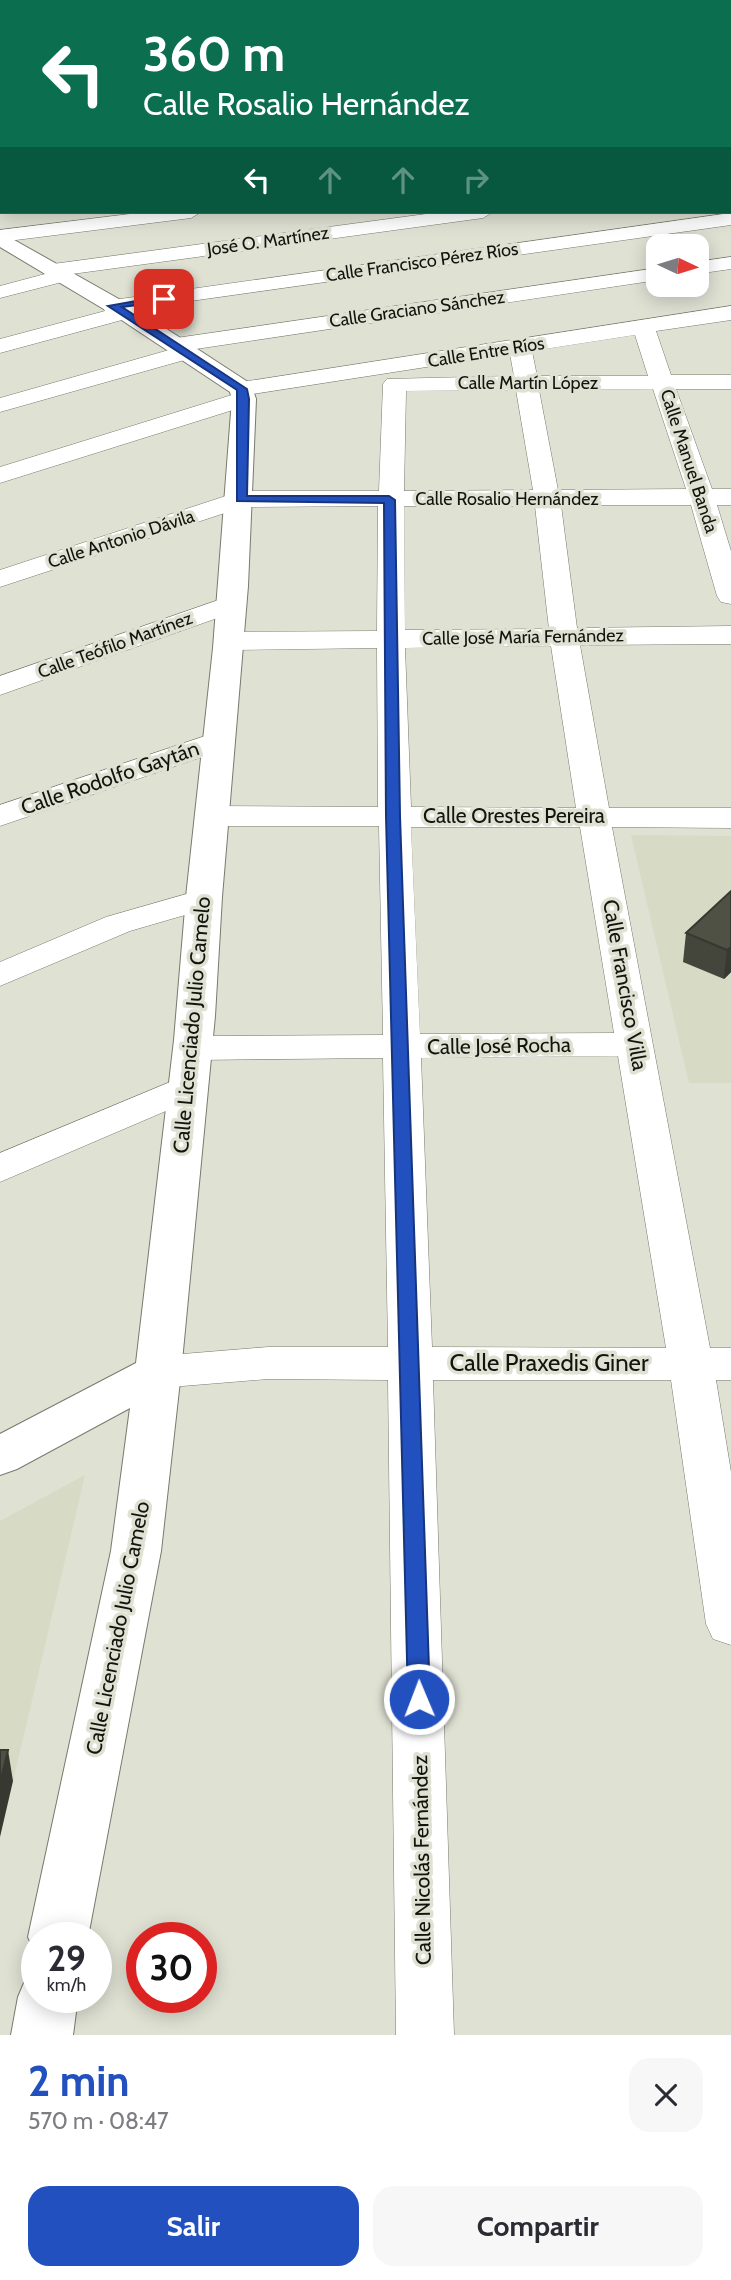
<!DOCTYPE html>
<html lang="es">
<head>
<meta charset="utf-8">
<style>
  :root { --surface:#fff; --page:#f7f7f7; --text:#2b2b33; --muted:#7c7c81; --accent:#2251bf }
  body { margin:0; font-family:Cabin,sans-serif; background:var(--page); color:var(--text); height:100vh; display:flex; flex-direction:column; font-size:26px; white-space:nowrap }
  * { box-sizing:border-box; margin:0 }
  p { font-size:23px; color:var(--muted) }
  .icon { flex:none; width:38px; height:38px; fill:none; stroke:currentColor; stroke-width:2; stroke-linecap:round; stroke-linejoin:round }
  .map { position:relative; height:2035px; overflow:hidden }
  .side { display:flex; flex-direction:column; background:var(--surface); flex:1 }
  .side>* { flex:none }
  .hud { position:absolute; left:0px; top:0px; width:732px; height:214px; box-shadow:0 4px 18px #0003; background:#0b6e4f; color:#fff; overflow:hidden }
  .needle { width:46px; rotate:94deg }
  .fabs { position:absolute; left:646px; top:234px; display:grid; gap:14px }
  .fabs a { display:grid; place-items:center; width:63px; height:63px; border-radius:14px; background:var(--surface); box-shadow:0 4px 18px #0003; font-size:35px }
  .speed { position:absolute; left:21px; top:1922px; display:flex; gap:14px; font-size:35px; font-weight:700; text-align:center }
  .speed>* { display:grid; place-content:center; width:91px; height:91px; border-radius:50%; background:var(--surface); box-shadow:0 4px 18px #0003; line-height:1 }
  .speed small { font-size:18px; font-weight:400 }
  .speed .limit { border:10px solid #d22; background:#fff; color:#111 }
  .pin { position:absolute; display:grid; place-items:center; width:60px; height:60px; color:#fff; margin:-30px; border-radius:14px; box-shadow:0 4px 10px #0006 }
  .me { position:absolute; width:77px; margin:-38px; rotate:359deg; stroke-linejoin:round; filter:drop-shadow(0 0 5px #0008) }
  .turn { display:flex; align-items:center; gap:24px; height:147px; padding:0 28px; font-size:32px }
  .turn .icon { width:91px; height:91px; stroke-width:2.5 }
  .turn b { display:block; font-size:49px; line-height:60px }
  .lanes { display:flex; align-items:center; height:66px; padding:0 28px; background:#0003; justify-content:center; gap:35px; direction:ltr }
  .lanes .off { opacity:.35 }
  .round { display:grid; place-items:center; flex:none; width:74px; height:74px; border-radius:21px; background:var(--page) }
  .headline { display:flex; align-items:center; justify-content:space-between; height:119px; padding:0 28px }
  h1 { font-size:42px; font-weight:800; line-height:52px; color:var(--accent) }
  .cta { display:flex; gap:14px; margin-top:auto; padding:14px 28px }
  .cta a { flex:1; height:80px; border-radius:21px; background:var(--accent); color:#fff; font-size:28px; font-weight:800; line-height:80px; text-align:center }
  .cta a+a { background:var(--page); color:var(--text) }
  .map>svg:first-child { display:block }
</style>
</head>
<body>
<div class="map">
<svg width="731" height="2035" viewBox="0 0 731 2035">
  <rect width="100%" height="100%" fill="#dfe1d3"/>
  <!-- built -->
  <path fill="#d7dac4" d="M631,835L731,836V1083H689Z
    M85,1475L13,1781L0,1837V1521Z"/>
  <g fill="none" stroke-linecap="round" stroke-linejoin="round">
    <defs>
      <path id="minor" d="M0,0H13L2,2V6Z
        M268,0H291L267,2Z
        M435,0H457L434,2Z
        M730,12L731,13V23L730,22Z
        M0,53H2V63H0Z
        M0,91H2V101H0Z
        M0,155H2V167H0Z
        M0,192H2V204H0Z
        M146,212H201L191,218L0,242V230Z
        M441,212H493L483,218L72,274L70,280L0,298V286L45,274L43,270L46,266L53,264Z
        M731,213V225L134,309L136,312L133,317L0,353V339L105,311L102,306L105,301L113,300Z
        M731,257V269L696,274V262Z
        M658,268V280L196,349L198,352L195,357L0,412V398L169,350L165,345L168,340L176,338Z
        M731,306V320L656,331L671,375H731V389H676L712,489H731V505H717L731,551V604L721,602L717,596L691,505H561L577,628L731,626V644L580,645L609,808H731V828L612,827L710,1348H731V1380H716L731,1472V1645L713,1639L706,1624L671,1380H433L454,2035H396L388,1380L268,1379L158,1388L142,1384L136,1372L142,1360L158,1356L268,1347H388L383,1058L195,1060L182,1056L176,1048L182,1040L195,1036L383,1035L379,826H213L202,823L197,816L202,809L213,806L378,807L377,648L230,650L220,647L216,641L220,635L230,632L377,631L378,506L243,507L0,587V570L241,491H379L383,384L387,379L514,376L510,354L253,394L256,399L252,404L0,483V467L235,394L230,389L234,384L242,382ZM635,335L648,376H537L532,351ZM653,389L686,489L558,490L539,390ZM516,390L533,490L404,491L406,391ZM404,506H535L549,629L405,630ZM551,646L576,808L411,807L405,648ZM411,827H580L614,1033L420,1034ZM618,1056L666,1348L432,1347L421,1058Z
        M230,596L240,598L244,604L240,610L0,695V676Z
        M220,731L231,733L235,740L231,747L0,826V805Z
        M204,889L216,892L221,899L216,906L130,931L0,986V962L106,917Z
        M187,1075L201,1078L206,1087L201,1096L0,1182V1153Z"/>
      <path id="tertiary" d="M520,0H537L538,2H521Z
        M730,127L731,128V140L730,139Z
        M0,232L133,307L251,384L256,399L248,586L222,897L215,1016L181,1372L161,1551L88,1937H37V1956L28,1937L111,1551L130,1408L17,1469L0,1475V1434L136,1363L174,1040L186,897L213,648L232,399L230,392L117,317L0,247Z
        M37,1972V1997H78L73,2035H11L18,1997L27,1976Z"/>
      <path id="secondary" d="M693,0H724L692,2Z"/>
    </defs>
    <!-- minor casing -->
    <use href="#minor" stroke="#787a6d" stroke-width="1"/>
    <!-- tertiary casing -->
    <use href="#tertiary" stroke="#787a6d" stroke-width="2"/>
    <!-- secondary casing -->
    <use href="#secondary" stroke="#787a6d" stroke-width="2"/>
    <!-- minor -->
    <use href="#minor" fill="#fff" fill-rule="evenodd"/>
    <!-- tertiary -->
    <use href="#tertiary" fill="#fff" fill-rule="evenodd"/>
    <!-- secondary -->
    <use href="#secondary" fill="#fff" fill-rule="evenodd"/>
  </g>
  <!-- wall -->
  <path fill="#44463b" d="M46,0H117V2H52L46,1Z
    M195,0H222L219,2Z
    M731,891V972L724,979L683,962L686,933Z"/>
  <!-- shaded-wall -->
  <path fill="#373930" d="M101,0H117V2H98Z
    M152,0H178V2H149Z
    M0,143H2V157H0Z
    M731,947V972L724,979L727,950Z
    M8,1750L13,1781L0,1837V1783Z"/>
  <!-- building -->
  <path fill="#4f5145" stroke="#373930" stroke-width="2" d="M76,0H101L98,2H73Z
    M123,0H152L149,2H120Z
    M0,126H2V143H0Z
    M731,891V947L727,950L686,933Z
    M0,1750H8L0,1783Z"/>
  <!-- route -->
  <path fill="#2251bf" stroke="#16357c" stroke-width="2" d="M164,296L167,297V301L122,307L247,389L249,399L247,496H389L395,500L400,816L430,1699L427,1705L419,1708L411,1705L408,1699L386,816L384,503L237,501V390L108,306Z"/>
  <g text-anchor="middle" stroke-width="7" stroke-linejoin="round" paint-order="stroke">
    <!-- far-street labels -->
    <g font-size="18" fill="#14140f" stroke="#dfe1d3">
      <text transform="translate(268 241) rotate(-8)" y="6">José O. Martínez</text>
      <text transform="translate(422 262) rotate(-8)" y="6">Calle Francisco Pérez Ríos</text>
      <text transform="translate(417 309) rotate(-8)" y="6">Calle Graciano Sánchez</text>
      <text transform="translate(486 352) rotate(-9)" y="6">Calle Entre Ríos</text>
      <text x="528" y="389">Calle Martín López</text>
      <text transform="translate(689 461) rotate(72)" y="6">Calle Manuel Banda</text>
      <text x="507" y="505">Calle Rosalio Hernández</text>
      <text transform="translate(121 539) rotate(-18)" y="6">Calle Antonio Dávila</text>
      <text transform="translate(523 637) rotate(-1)" y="6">Calle José María Fernández</text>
      <text transform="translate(115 645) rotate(-20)" y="6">Calle Teófilo Martínez</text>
    </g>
    <!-- street labels -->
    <g font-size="21" fill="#14140f" stroke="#dfe1d3">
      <text transform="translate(110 778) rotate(-19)" y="7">Calle Rodolfo Gaytán</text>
      <text x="514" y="823">Calle Orestes Pereira</text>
      <text transform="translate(625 985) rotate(80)" y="7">Calle Francisco Villa</text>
      <text transform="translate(192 1025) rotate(-85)" y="7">Calle Licenciado Julio Camelo</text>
      <text transform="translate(499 1046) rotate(-1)" y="7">Calle José Rocha</text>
      <text transform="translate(118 1628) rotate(-79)" y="7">Calle Licenciado Julio Camelo</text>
      <text transform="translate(422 1860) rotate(-91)" y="7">Calle Nicolás Fernández</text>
    </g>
    <!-- near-street labels -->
    <g font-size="24" fill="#14140f" stroke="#dfe1d3">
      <text x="549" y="1371">Calle Praxedis Giner</text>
    </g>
  </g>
</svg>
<div class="fabs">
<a><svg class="needle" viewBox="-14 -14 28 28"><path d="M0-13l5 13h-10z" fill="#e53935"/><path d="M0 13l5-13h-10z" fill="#7c7c81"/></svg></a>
</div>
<div class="speed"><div>29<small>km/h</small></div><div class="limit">30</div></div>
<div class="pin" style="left:164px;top:299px;background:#d93025"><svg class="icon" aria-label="arrive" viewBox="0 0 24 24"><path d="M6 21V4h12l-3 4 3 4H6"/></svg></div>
<svg class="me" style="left:419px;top:1699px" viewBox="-20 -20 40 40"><circle r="17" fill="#2251bf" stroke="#fff" stroke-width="3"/><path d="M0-11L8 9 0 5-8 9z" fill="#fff"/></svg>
<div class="hud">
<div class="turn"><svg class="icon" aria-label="left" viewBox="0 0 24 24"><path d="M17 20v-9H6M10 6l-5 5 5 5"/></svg><div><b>360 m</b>Calle Rosalio Hernández</div></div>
<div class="lanes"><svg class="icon" aria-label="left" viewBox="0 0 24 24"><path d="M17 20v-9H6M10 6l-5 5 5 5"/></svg><svg class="icon off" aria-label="ahead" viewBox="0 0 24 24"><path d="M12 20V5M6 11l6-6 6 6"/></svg><svg class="icon off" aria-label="ahead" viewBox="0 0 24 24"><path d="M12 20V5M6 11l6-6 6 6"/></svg><svg class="icon off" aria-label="right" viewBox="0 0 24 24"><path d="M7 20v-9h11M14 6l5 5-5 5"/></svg></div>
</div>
</div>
<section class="side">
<div class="headline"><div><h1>2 min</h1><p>570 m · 08:47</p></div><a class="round"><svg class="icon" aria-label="close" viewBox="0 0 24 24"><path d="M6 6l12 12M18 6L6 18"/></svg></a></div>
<div class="cta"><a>Salir</a><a>Compartir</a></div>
</section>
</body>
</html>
